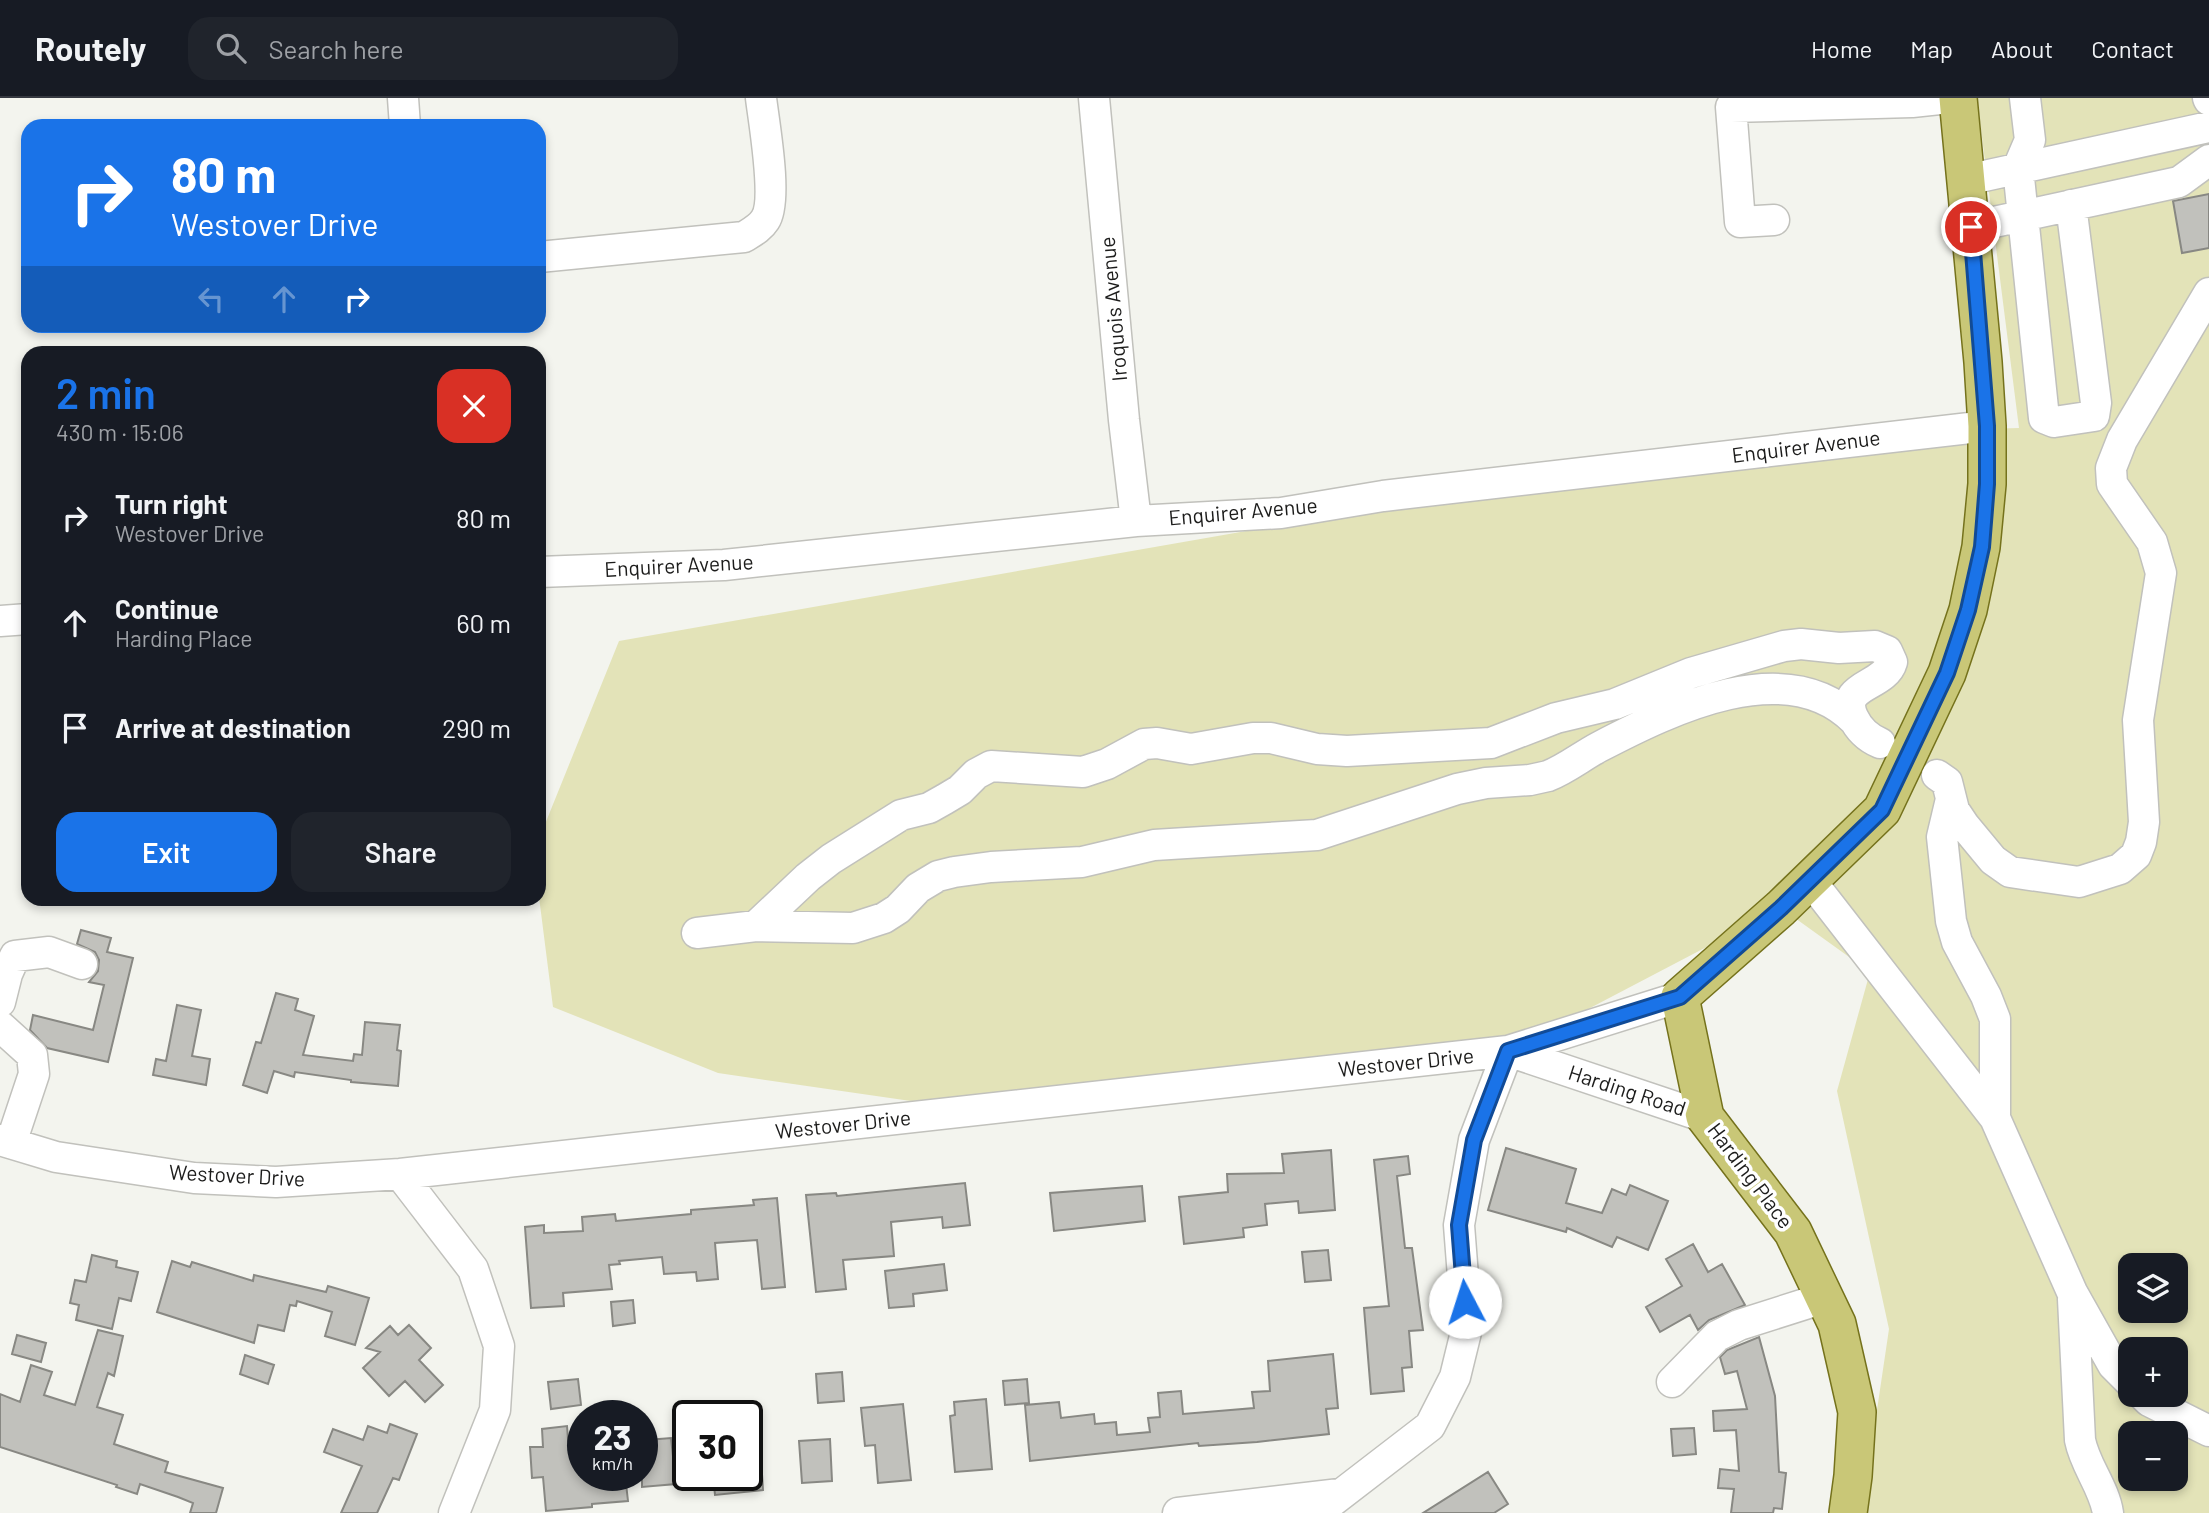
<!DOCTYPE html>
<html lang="en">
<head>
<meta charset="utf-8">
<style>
  :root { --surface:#171b24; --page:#20242c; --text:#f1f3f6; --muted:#9ea1a6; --line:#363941; --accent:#1a73e8 }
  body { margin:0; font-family:Barlow,sans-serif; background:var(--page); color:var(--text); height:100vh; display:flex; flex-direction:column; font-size:26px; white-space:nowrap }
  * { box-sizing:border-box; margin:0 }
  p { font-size:23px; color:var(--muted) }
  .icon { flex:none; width:38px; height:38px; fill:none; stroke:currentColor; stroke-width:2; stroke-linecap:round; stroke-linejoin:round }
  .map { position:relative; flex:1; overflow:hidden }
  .panel { position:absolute; left:21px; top:248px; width:525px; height:560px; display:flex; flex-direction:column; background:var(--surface); border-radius:21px; box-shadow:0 4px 10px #0003 }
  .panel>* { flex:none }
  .banner { position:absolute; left:21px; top:21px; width:525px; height:214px; border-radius:21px; box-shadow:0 4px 10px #0003; background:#1a73e8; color:#fff; overflow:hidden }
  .tools { position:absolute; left:2118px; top:1155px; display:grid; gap:14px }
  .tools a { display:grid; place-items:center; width:70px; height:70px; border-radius:14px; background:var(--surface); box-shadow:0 4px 10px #0003; font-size:35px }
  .speed { position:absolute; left:567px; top:1302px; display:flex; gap:14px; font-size:35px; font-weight:700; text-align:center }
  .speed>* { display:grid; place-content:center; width:91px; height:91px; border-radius:50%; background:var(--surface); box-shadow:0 4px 10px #0003; line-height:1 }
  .speed small { font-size:18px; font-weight:400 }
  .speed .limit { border:4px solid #111; border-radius:10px; background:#fff; color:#111 }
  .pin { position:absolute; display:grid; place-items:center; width:60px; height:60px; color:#fff; margin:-30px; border:4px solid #fff; border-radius:50%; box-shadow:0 2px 7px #0007 }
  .me { position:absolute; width:77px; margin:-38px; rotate:355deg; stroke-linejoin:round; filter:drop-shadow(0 0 5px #0008) }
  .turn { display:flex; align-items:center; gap:24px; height:147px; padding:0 35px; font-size:32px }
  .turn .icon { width:91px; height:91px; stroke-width:2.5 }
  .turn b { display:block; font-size:49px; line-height:60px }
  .lanes { display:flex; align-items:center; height:66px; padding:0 35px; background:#0003; justify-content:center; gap:35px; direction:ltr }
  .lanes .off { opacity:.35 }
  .round { display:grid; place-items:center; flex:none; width:74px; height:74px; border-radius:21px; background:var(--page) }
  .overview { display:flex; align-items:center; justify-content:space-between; height:119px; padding:0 35px }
  h1 { font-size:42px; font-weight:600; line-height:52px; color:var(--accent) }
  .button { display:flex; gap:14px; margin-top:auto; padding:14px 35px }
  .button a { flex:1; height:80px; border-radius:21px; background:var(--accent); color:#fff; font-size:28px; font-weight:600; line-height:80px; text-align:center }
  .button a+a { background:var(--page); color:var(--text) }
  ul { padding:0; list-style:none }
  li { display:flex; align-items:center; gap:21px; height:105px; padding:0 35px }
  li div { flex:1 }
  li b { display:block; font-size:26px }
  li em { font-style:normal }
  header { display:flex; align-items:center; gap:42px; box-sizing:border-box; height:98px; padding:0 35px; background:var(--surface); border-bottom:2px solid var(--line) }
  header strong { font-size:33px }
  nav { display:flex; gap:38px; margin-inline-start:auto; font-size:24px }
  .search { width:490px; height:63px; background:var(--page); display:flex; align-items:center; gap:18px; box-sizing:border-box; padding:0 24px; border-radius:21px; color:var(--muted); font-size:26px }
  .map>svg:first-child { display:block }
</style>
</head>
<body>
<header>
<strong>Routely</strong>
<div class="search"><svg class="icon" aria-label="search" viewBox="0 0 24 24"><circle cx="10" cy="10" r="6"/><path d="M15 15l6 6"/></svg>Search here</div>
<nav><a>Home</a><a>Map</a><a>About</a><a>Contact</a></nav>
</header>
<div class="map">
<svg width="2209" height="1415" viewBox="0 0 2209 1415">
  <rect width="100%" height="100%" fill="#f3f4ee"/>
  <!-- green -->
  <path fill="#e3e3b8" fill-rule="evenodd" d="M1977,0H2209V1415H1855L1866,1386L1889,1231L1837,993L1870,874L1781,810L1508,953L980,1013L718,975L553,909L539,799V741L619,543L1799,336L2019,330ZM2130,1167H2175V1213H2130ZM2130,1251H2175V1297H2130ZM2130,1335H2175V1381H2130Z"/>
  <!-- building -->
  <path fill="#c1c1bc" stroke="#888883" stroke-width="2" d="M2209,96V150L2182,155L2173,103Z
    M81,832L111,840L107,854L133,860L108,964L47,950L30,932L33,917L93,932L104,887L89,884L98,873L99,862L95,854L77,846Z
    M276,895L298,901L295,912L314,918L303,957L353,963L354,956L362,957L365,924L400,927L397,952L401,953L398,988L351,984V982L295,974L294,979L274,973L267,995L243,987L256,944L261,945Z
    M177,907L201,912L192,958L210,961L206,987L153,977L156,961L166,963Z
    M1506,1050L1576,1071L1566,1105L1602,1115L1612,1091L1626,1097L1630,1087L1668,1103L1648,1152L1617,1139L1612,1149L1567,1130L1566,1134L1488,1112Z
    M1331,1052L1335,1112L1299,1115L1298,1103L1265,1106L1267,1127L1243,1130L1244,1139L1184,1146L1179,1099L1228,1094L1227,1076L1284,1075L1282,1056Z
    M1408,1058L1410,1076L1397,1078L1405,1150H1412L1423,1232L1409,1233L1412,1269L1402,1270L1404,1293L1371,1296L1364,1210L1389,1208L1374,1062Z
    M965,1085L970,1127L943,1130L942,1119L891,1124L894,1158L843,1162L846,1191L816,1194L806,1097L836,1095L837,1098Z
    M1142,1088L1145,1123L1054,1133L1050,1095Z
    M777,1100L785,1189L762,1191L757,1142L715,1145L718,1181L697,1183L696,1174L664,1176L662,1159L619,1163L620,1166L609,1167L612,1191L563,1195L564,1208L531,1210L525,1129L544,1127V1135L583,1133L582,1119L615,1116L616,1123L691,1116V1112L754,1107L753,1102Z
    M1693,1146L1708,1174L1722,1166L1745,1207L1709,1222L1698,1232L1690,1217L1660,1234L1646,1209L1682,1188L1666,1161Z
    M1328,1152L1331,1182L1305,1184L1302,1154Z
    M92,1157L117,1163L116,1169L138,1174L131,1203L119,1200L112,1231L76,1222L79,1207L70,1205L75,1182L86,1184Z
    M172,1163L190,1169L192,1164L253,1183L254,1177L326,1194L328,1188L369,1200L355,1247L325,1238L332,1214L297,1203L296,1208L290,1207L284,1233L258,1227L254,1245L157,1214Z
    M944,1166L947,1192L913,1196L914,1208L889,1210L885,1173Z
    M633,1202L635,1225L613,1228L611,1204Z
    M409,1227L431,1250L419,1262L443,1287L425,1304L405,1283L389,1298L363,1270L380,1254L366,1250L390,1228L398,1237Z
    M98,1232L123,1238L114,1278L108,1275L97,1309L123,1317L114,1346L168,1364L165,1374L223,1390L216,1415H190L193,1405L178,1399L140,1386L137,1396L116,1389L117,1387L0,1349V1296L20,1304L31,1267L52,1274L44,1297L75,1307Z
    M17,1237L46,1245L41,1264L12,1256Z
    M1759,1239L1775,1298L1779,1374L1786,1375L1782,1411L1774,1410L1773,1415H1731L1734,1391L1718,1390L1720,1371L1739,1373L1736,1332L1714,1333L1713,1313L1747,1311L1737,1273L1725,1276L1720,1259L1727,1252Z
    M1333,1256L1338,1310L1326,1311L1329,1336L1257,1344L1199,1348L1198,1345L1030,1363L1025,1307L1059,1304L1061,1320L1094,1316L1095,1326L1116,1324L1117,1337L1150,1334L1148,1320L1160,1319L1158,1295L1181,1293L1183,1316L1254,1310L1252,1294L1270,1293L1268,1263Z
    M245,1257L274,1267L268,1286L240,1276Z
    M842,1274L844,1303L818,1305L816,1276Z
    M578,1281L581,1307L551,1311L548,1284Z
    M1027,1281L1029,1305L1005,1307L1003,1283Z
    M986,1301L992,1371L955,1374L950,1318L955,1317L954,1304Z
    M903,1306L911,1382L878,1385L875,1347L865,1348L861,1310Z
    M390,1326L417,1336L399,1382L393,1380L377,1415H341L362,1368L324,1354L333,1331L363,1342L368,1328L387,1335Z
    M567,1328L569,1354H577L579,1377H625L628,1403L592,1406V1409L546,1413L543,1379L532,1380L530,1349H543L542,1331Z
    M1694,1330L1696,1356L1673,1358L1671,1331Z
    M671,1340L676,1386L642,1389V1364L649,1363L647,1342Z
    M830,1341L832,1383L802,1385L799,1343Z
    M747,1345H760L763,1392L715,1397L713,1377H747Z
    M1488,1374L1508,1406L1494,1415H1423Z"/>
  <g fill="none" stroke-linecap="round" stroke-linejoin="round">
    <defs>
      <path id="minor" d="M403,0L405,28
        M1094,0L1124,322L1136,423
        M2025,0L2030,42L2018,70L2044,320L2054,324L2094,318L2096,305L2071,107
        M2208,0L2209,2
        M1966,82L2209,29
        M1774,122L1740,124L1731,9L1912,4L1949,0
        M1971,129L2179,84L2209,62
        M539,159L744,139C752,134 760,130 765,122C778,103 764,25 761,0
        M539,474L724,467L1136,423L1281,415L1383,398L1987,328
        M0,523L28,521
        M1937,677L1947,684L1954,712L1964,727L1993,762L2010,774L2079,784L2120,771L2136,757L2141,744L2144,724L2138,622L2161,475L2152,444L2112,386L2111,370L2122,342L2209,195
        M1951,701L1942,739L1951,823L1957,844L1986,898L1995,921V1020
        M1810,782L1995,1020L2072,1194L2113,1267L2130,1284
        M756,828L808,779L831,761L901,717L929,710L945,701L960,692L976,676L991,668L1083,674L1107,666L1144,646L1157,645L1191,651L1253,640H1271L1317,651L1347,653L1491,645L1556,620L1615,606L1691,575L1784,548L1801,546L1839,550L1875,548L1887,553L1892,564C1885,589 1838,586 1853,619C1859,632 1868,640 1880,645
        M697,835L756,828L853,830L884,820L898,811L918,790L938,778L954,774L991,769L1082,764L1154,747L1317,737L1457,691L1486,685L1530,682L1548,678C1566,671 1582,658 1599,649C1670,612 1787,554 1855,623
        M0,904L7,876L15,858L49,854L82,866
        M0,928L32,957L34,976L11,1045
        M0,1042L56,1059L194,1080L276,1084L400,1076L1508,953L1680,899
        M400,1076L473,1171L499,1248L495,1312L454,1415
        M2073,1201L2080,1342C2085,1368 2104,1389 2108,1415
        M1672,1284L1717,1238L1739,1227L1824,1200
        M2143,1297L2149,1303L2209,1333
        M1178,1415L1340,1396
        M1317,1415L1430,1328L1455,1279L1467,1230L1459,1127L1474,1042L1508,953L1705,1019"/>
      <path id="major" d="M1848,1415L1853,1378L1857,1314L1837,1226L1793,1134L1705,1019L1680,899L1781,810L1882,712L1947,575L1968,512L1981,449L1987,386V328L1983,264L1958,0"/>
    </defs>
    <!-- minor casing -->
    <use href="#minor" stroke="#c1c1bc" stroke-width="33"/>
    <!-- major casing -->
    <use href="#major" stroke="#75721c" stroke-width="40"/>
    <!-- minor -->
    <use href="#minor" stroke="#fff" stroke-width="30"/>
    <!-- major -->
    <use href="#major" stroke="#c9c777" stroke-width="37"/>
  </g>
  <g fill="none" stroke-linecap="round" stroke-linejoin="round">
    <defs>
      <path id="route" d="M1465,1204L1459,1127L1474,1042L1508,953L1680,899L1781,810L1882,712L1947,575L1968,512L1982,449L1987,386V328L1971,129"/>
    </defs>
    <!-- route casing -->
    <use href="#route" stroke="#114b97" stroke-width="18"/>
    <!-- route -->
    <use href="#route" stroke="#1a73e8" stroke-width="12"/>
  </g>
  <g text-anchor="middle" stroke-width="7" stroke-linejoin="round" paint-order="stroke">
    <!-- street labels -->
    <g font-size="21" fill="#1c1c1b" stroke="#fff">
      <text transform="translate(1114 211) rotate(-95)" y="7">Iroquois Avenue</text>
      <text transform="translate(1806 349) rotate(-7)" y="7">Enquirer Avenue</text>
      <text transform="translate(1243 414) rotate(-5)" y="7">Enquirer Avenue</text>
      <text transform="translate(679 468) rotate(-3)" y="7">Enquirer Avenue</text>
      <text transform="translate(1406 965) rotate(-6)" y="7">Westover Drive</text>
      <text transform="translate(1627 993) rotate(18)" y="7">Harding Road</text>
      <text transform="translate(843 1027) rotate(-6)" y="7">Westover Drive</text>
      <text transform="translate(237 1078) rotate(3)" y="7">Westover Drive</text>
      <text transform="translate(1750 1078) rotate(53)" y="7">Harding Place</text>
    </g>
  </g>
</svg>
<div class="tools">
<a><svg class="icon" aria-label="layers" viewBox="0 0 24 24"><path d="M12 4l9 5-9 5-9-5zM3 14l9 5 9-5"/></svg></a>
<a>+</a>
<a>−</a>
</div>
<div class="speed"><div>23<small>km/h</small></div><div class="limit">30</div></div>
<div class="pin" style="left:1971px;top:129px;background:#d93025"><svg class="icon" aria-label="arrive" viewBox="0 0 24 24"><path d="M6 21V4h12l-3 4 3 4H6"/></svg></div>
<svg class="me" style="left:1465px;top:1204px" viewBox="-20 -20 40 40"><circle r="19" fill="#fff"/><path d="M0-13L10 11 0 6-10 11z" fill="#1a73e8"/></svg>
<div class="banner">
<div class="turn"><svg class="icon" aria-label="right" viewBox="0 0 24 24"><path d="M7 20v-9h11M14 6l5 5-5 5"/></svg><div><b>80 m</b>Westover Drive</div></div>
<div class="lanes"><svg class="icon off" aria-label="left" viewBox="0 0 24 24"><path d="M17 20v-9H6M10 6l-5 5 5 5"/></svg><svg class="icon off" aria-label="ahead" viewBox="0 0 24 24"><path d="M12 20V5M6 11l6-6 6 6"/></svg><svg class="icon" aria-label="right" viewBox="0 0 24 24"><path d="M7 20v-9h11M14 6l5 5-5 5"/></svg></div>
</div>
<section class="panel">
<div class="overview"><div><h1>2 min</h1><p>430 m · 15:06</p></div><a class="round" style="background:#d93025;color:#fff"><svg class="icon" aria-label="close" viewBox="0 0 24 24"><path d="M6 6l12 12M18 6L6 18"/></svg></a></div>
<ul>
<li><svg class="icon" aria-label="right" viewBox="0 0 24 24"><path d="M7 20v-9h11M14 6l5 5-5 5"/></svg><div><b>Turn right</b><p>Westover Drive</p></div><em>80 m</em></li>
<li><svg class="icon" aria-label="ahead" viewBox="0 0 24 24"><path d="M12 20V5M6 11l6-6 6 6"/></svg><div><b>Continue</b><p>Harding Place</p></div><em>60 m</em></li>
<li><svg class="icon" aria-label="arrive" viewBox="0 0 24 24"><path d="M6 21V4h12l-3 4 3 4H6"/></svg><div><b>Arrive at destination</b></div><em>290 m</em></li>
</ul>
<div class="button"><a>Exit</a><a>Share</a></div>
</section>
</div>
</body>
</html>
